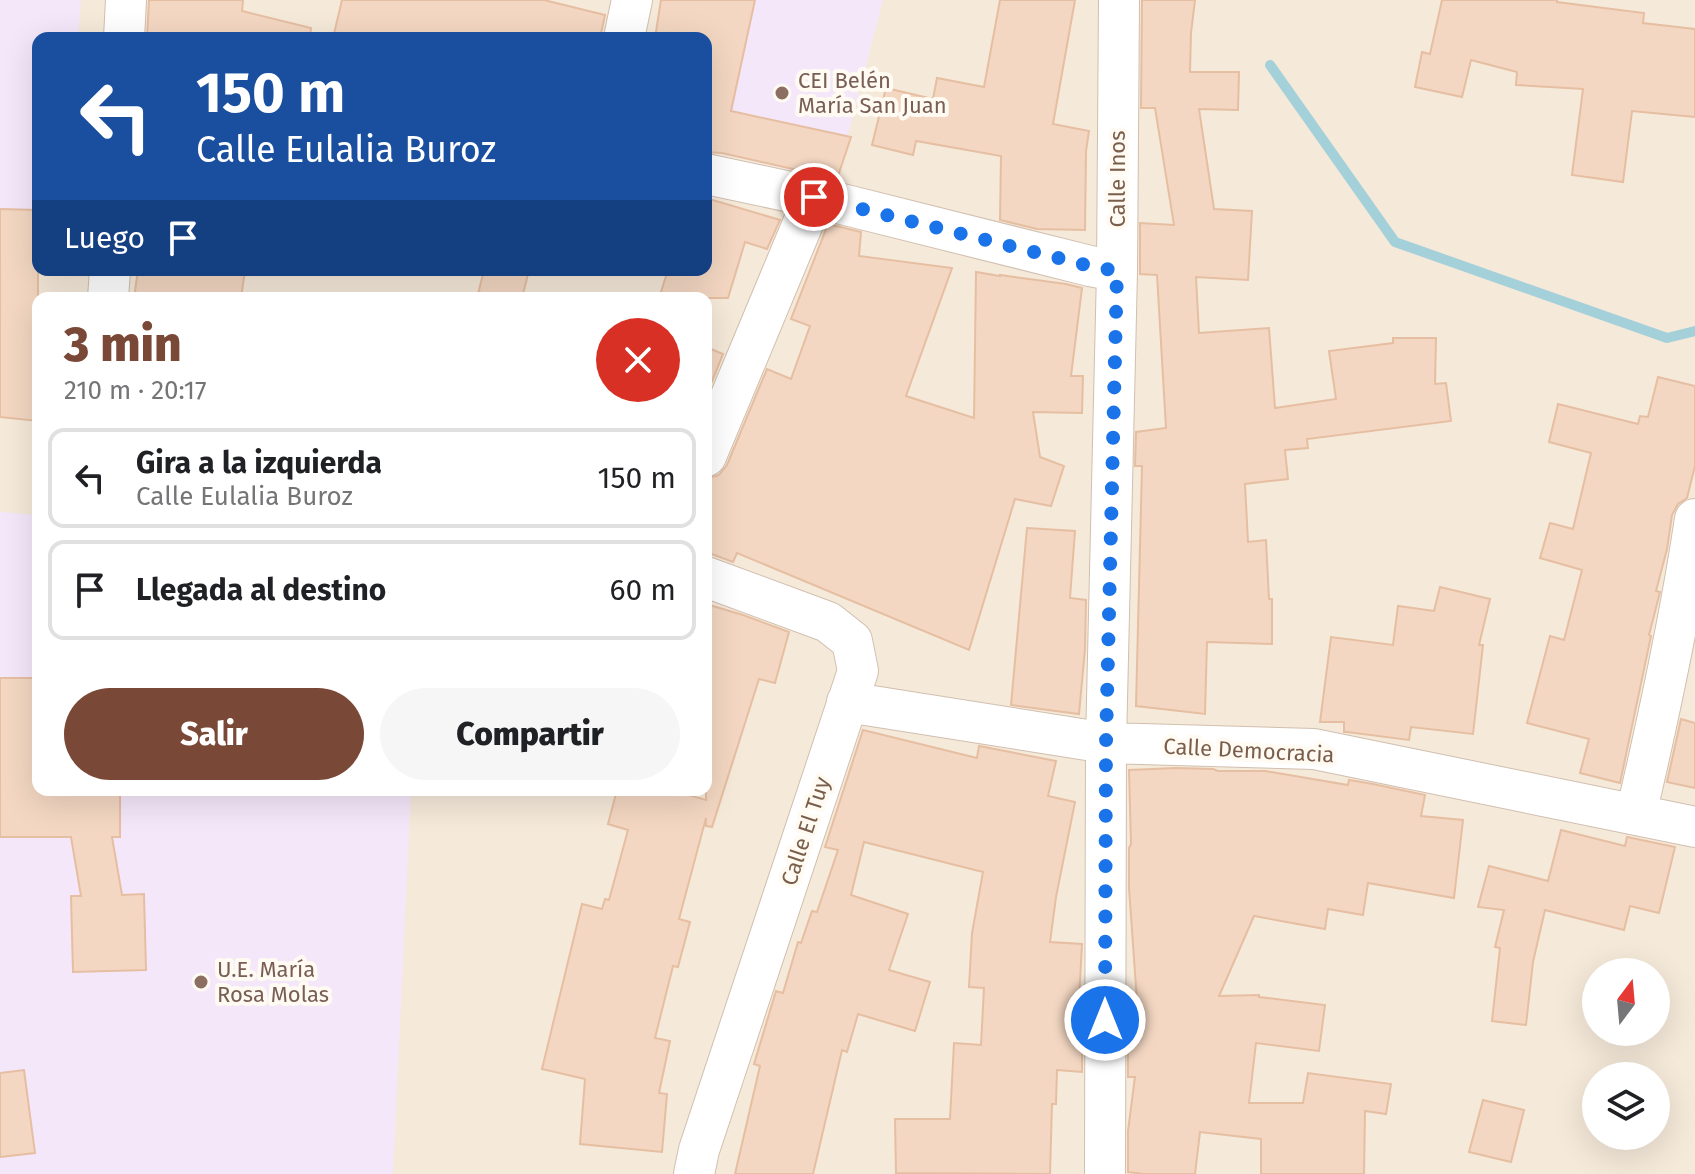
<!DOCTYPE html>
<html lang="es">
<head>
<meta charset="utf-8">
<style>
  :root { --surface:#fff; --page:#f6f6f6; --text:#202124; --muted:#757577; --line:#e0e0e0; --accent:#7a4837 }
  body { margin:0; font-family:"Fira Sans",sans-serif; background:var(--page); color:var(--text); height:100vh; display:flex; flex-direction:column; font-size:30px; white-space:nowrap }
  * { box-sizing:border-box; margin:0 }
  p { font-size:26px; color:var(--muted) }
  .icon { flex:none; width:44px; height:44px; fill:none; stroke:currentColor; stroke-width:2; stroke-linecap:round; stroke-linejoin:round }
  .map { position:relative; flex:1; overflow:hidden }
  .sheet { position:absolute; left:32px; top:292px; width:680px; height:504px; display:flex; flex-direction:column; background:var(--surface); border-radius:16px; box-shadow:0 8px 32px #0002 }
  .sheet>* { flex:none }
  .top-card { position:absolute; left:32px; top:32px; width:680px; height:244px; border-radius:16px; box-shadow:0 8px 32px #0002; background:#1a4fa0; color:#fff; overflow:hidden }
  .needle { width:52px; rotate:16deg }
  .tools { position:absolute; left:1582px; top:958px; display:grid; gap:16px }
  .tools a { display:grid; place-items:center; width:88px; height:88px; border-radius:50%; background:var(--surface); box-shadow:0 8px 32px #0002; font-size:40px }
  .pin { position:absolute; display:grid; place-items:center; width:68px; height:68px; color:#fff; margin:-34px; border:4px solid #fff; border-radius:50%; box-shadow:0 2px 8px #0007 }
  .me { position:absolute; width:88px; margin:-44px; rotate:0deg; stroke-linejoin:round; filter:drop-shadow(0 0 6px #0008) }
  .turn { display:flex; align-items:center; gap:28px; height:168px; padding:0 32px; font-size:36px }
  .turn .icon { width:104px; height:104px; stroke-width:2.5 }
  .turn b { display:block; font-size:56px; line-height:68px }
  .then { display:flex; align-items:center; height:76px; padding:0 32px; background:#0003; gap:16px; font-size:30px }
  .round { display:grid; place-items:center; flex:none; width:84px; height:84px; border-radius:42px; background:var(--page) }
  .summary { display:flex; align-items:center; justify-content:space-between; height:136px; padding:0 32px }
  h1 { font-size:48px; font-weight:800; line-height:60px; color:var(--accent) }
  .cta { display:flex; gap:16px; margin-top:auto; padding:16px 32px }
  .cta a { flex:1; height:92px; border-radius:48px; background:var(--accent); color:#fff; font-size:32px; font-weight:800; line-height:92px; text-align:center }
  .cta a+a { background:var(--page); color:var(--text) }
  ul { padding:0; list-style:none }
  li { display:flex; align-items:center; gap:24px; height:100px; margin:0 16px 12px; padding:0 16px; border:4px solid var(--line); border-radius:16px }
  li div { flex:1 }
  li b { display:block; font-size:30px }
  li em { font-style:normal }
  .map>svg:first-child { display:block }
</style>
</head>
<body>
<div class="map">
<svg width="1695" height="1174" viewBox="0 0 1695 1174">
  <rect width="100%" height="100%" fill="#fdf7eb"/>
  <!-- residential -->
  <path fill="#f5e9d9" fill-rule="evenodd" d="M0,0H1695V1174H0ZM38,38H706V270H38ZM38,298H706V790H38ZM1596,972H1656V1032H1596ZM1596,1076H1656V1136H1596Z"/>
  <!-- education -->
  <path fill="#f4e7fa" d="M0,0H81L78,38H38V253L0,250Z
    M673,0H883L836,181L706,149V38H663Z
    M0,512L38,515V790H411L393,1174H0Z"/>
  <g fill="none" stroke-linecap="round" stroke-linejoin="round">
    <!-- stream -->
    <path stroke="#a4d0da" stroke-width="10" d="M1270,65L1395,242L1667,338L1695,331"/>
  </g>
  <!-- building -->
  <path fill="#f3d7c2" stroke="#e6bea2" stroke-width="2" d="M149,0H243L242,11L311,28L310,38H147Z
    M342,0H544L605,15L600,38H333Z
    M661,0H755L731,111L851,137L837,179L722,153L706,152V38H655Z
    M1000,0H1075L1053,124L1089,131L1086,151L1085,230L1037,229L1000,220L1001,156L916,141L913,155L872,145L886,88L933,99L937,78L984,87Z
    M1142,0H1195L1191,33L1190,72H1239L1238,110L1199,109L1214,209L1252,211L1248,280L1196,277L1199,333L1269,328L1275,408L1336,399L1329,351L1393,343V338H1436L1435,384L1446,383L1451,421L1307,439L1308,448L1285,450L1288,479L1245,484L1248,542L1266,540L1269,599H1272V644L1207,642L1205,714L1136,706L1142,466H1135L1136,432L1166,428L1157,275L1140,274V223L1174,225L1155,108H1141Z
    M1442,0H1557V2L1644,13L1643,23L1695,29V117L1632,111L1623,182L1572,175L1583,89L1516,85L1517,72L1471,60L1462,97L1415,87L1422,52L1430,54Z
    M706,198L780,220L767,249L745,242L728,298H659L668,270H706Z
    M0,209L38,210V421L0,417Z
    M828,224L861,232L859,256L952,268L906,396L974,418L976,272L1000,276V275L1066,284L1082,288L1071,376H1083L1082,413L1033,412L1040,457L1064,466L1051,506L1015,499L969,650L737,553L733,562L706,552V479L719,475L727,465L767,369L791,379L810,326L791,319Z
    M138,270H245L241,298H134Z
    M484,270H529L522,298H477Z
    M706,347L723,354L706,396Z
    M1658,377L1695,386V466L1687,498L1678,504L1672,515L1667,549L1656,591L1660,592L1649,635L1651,636L1620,783L1580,773L1589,739L1527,723L1550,636L1564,640L1582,570L1540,558L1550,523L1573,529L1591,453L1549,442L1558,404L1638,424L1640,416L1648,417Z
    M1027,528L1075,531L1070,598L1086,600L1085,649L1079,714L1011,705Z
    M1440,587L1490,599L1479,645H1483L1473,734L1411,727L1409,740L1347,732H1344V722H1320L1331,637L1393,645L1398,606L1434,611Z
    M706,604L743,615L789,632L775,683L759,679L712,827L706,826V818L679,919L690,922L678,967L673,966L655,1038L670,1041L659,1093L667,1094L662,1152L580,1144L585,1079L542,1069L582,904L602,909L605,899L609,900L628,830L608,824L617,790H671L706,800Z
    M0,678H38V790H120V837H112L122,895L144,894L146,970L73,972L71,896H81L71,837H0Z
    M1681,719L1695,723V788L1667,782Z
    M863,730L977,758L979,746L1056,761L1048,796L1075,802L1056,897L1050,942L1082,944L1079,1000H1082V1072L1057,1070L1056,1104H1052L1050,1174L896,1173L895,1119H950L954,1043L981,1045L984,988L969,987L972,933L983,872L864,842L851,895L908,914L889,970L930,982L915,1031L858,1014L847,1052L842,1050L813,1174H735L760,1066L754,1064L776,991L783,993L798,942L801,943L812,911L817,912L838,850L825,847Z
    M1176,768L1213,769L1218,771H1265L1348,785L1349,780L1373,784L1425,795L1421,816L1463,820L1454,898L1368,883L1363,915L1328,909L1325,929L1254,916L1219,996L1259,995V997L1325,1005L1319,1051L1256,1043L1249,1103H1303L1308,1073L1391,1084L1386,1114L1365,1111L1364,1174H1261V1139L1200,1132L1195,1174H1144L1128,1172V1131L1135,1077H1128V1001H1137L1129,888V848L1131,844L1129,770Z
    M1561,830L1625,846L1627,837L1675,847L1659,913L1630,906L1624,930L1545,910L1533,962L1526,1025L1492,1021L1500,948L1495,947L1504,910L1478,907L1489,866L1548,881Z
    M24,1070L35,1153L0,1157V1073Z
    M1483,1100L1524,1110L1511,1162L1469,1152Z"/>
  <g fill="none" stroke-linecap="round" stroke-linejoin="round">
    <defs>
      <path id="minor" d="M124,38L126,0
        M624,38L632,0
        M706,174L814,197L1090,266L1117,271
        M108,298L110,270
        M706,456L814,197
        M847,702L1106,743L1314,749L1695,827
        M1636,814C1659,716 1680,619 1695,519
        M694,1174L699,1150L858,671L852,641L828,622L706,577
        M1105,1174L1106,743L1117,271L1119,0"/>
    </defs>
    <!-- minor casing -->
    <use href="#minor" stroke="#d1bfaf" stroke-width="42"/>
    <!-- minor -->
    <use href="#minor" stroke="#fff" stroke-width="40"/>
  </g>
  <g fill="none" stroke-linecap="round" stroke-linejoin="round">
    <!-- route -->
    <path stroke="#1a73e8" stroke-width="14" stroke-dasharray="0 25.2" d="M814,197L1090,266L1117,271L1106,743L1105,1020"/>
  </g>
  <!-- markers -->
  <g fill="#8d6e63" stroke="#fffaf2" stroke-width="3">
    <circle cx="782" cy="93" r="8"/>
    <circle cx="201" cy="982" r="8"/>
  </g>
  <g text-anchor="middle" stroke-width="8" stroke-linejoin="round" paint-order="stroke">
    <!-- education labels -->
    <g font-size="22" fill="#785e54" stroke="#fffaf2" text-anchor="start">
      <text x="798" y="88">CEI Belén<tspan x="798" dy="25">María San Juan</tspan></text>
      <text x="217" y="977">U.E. María<tspan x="217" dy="25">Rosa Molas</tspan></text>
    </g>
    <!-- street labels -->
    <g font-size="22" fill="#7a5e4c" stroke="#fffaf2">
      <text transform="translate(1117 179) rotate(-90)" y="8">Calle Inos</text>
      <text transform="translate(1249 750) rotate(3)" y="8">Calle Democracia</text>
      <text transform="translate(805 831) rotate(-72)" y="8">Calle El Tuy</text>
    </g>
  </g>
</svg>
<div class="tools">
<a><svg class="needle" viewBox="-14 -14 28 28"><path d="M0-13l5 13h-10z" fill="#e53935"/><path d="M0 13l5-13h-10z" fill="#757577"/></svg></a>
<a><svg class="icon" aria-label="layers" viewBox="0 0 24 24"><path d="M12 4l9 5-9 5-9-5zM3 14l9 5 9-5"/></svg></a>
</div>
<div class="pin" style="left:814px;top:197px;background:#d93025"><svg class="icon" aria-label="arrive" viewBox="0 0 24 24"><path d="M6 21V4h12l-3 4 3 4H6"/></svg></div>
<svg class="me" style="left:1105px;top:1020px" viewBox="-20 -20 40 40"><circle r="17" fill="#1a73e8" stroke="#fff" stroke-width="3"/><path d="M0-11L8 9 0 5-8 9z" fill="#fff"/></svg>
<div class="top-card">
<div class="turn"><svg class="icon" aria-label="left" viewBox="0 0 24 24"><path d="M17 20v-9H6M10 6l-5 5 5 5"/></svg><div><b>150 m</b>Calle Eulalia Buroz</div></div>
<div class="then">Luego<svg class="icon" aria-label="arrive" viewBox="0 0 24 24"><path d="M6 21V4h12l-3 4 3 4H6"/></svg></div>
</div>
<section class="sheet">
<div class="summary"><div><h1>3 min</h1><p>210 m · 20:17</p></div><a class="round" style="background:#d93025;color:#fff"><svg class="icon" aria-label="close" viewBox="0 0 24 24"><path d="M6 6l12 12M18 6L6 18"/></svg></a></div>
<ul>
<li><svg class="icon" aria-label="left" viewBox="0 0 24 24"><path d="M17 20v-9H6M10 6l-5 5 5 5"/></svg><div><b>Gira a la izquierda</b><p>Calle Eulalia Buroz</p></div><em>150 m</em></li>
<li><svg class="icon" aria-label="arrive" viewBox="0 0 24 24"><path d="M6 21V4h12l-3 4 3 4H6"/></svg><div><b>Llegada al destino</b></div><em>60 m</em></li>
</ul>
<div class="cta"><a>Salir</a><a>Compartir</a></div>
</section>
</div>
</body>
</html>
